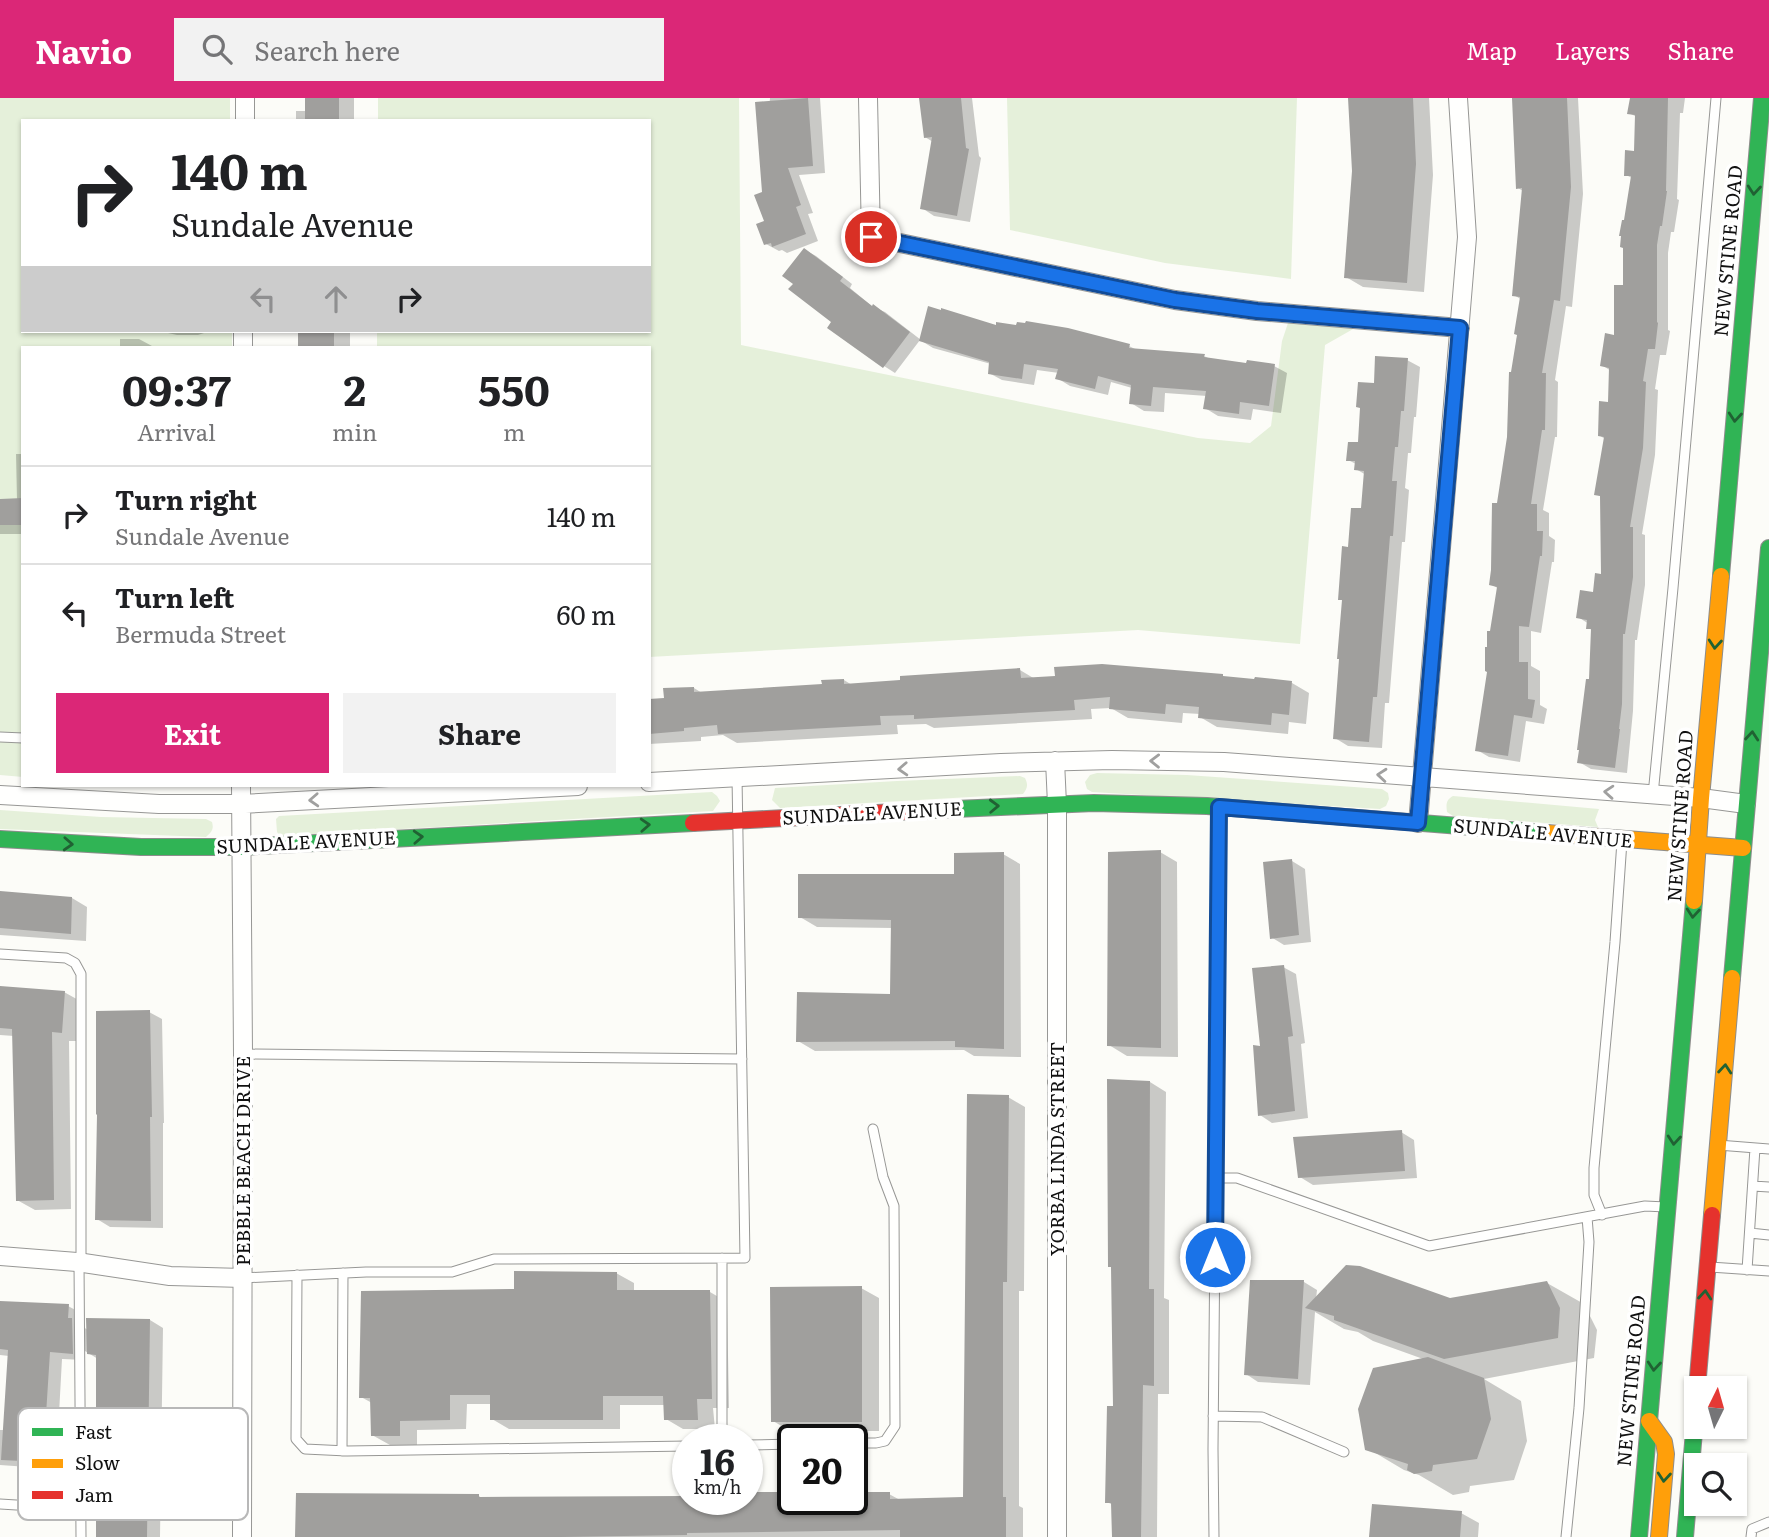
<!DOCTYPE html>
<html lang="en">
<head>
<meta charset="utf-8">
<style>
  :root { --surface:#fff; --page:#f2f2f2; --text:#202124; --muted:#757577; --line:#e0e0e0; --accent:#db2777 }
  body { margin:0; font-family:Literata,serif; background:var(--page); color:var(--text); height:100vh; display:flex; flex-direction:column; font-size:26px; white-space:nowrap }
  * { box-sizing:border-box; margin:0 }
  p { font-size:23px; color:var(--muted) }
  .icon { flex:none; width:38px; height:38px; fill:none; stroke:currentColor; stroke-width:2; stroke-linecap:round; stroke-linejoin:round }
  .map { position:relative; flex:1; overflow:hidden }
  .drawer { position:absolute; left:21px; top:248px; width:630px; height:441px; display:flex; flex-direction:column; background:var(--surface); border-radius:0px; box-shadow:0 2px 5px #0004 }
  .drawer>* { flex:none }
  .top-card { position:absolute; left:21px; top:21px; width:630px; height:214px; border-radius:0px; box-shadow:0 2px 5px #0004; background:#fff; color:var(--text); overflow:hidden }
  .needle { width:46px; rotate:5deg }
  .fabs { position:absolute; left:1684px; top:1278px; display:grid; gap:14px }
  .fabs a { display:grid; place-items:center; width:63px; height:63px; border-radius:0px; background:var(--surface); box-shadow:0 2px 5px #0004; font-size:35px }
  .speed { position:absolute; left:672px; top:1326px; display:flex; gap:14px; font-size:35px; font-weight:700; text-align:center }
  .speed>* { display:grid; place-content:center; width:91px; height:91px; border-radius:50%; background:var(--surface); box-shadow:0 2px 5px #0004; line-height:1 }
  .speed small { font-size:18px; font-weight:400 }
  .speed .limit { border:4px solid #111; border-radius:10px; background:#fff; color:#111 }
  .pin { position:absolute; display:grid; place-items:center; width:60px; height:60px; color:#fff; margin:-30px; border:4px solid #fff; border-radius:50%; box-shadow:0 2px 7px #0007 }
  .me { position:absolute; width:77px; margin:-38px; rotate:0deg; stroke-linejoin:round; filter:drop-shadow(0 0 5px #0008) }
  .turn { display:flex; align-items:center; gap:24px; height:147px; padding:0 35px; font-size:32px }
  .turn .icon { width:91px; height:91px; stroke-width:2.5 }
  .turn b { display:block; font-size:49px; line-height:60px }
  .lanes { display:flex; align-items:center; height:66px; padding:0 35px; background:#0003; justify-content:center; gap:35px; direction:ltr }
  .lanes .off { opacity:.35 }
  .eta { display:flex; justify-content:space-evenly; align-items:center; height:119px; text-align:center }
  .eta b { font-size:42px; font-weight:700; line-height:49px }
  .cta { display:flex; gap:14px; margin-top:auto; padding:14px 35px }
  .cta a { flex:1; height:80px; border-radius:0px; background:var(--accent); color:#fff; font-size:28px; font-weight:700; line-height:80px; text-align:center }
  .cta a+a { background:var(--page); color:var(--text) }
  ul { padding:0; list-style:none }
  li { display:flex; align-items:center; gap:21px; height:98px; padding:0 35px; border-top:2px solid var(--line) }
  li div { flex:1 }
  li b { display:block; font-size:26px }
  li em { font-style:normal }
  header { display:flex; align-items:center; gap:42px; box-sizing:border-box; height:98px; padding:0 35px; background:var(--accent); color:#fff }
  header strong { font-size:33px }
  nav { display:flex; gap:38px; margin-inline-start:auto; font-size:24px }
  .search { width:490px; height:63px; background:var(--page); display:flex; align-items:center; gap:18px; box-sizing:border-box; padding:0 24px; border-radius:0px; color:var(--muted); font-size:26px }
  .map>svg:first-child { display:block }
</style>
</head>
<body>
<header>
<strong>Navio</strong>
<div class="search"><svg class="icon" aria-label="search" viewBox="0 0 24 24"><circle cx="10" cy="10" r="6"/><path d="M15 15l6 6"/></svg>Search here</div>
<nav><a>Map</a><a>Layers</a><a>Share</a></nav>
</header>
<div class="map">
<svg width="1769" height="1439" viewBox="0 0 1769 1439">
  <rect width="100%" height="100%" fill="#fcfcf8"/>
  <!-- green -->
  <path fill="#e5f0da" d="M0,0H230V23H23V233H232V250H23V679L0,677Z
    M378,0H739L741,247L1198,340L1250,345L1271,328L1282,243L1291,216L1369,222L1325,247L1300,546L1138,532L649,559V250H377V233H649V23H378Z
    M1007,0H1297L1291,181L1165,165L1010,132Z
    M1097,675L1187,677L1382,691L1388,695L1389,701L1386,708L1380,711L1092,694L1087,691L1085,684L1090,677Z
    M1020,678L1025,680C1028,686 1028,690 1023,696L780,710L772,702L775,690L897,683Z
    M712,694L717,698L720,703L713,713L280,738L277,734L276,721L279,718Z
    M1453,698L1599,711L1595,722L1598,729L1453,718L1447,714C1446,706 1446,702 1453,698Z
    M0,712L101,719L206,721L212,724C214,731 212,734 206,739L0,731Z"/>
  <!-- shadow -->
  <path fill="#0003" d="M307,0H354V23H296V13H307Z
    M770,0H820L825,75L799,77L813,115L808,116L818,143L787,155L782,152L779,153L766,146V124L763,96Z
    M921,0H972L979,58L981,60L970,124L934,118L922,110L933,44L925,39Z
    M1350,0H1429L1433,77L1424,194L1363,189L1346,179L1354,73Z
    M1514,0H1578L1583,96L1572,209L1566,208L1555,282L1558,284L1557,339H1555L1543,412L1549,415V438L1555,442L1554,464H1552L1541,535L1531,533V568L1540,573V607L1547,611L1544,626L1526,623L1520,664L1489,659L1477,652L1489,574L1492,535L1499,491L1491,486L1509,340L1512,276L1522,202L1514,197L1523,93L1518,90Z
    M1632,0H1685L1683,15H1680L1677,101L1679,102L1674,134H1671L1668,155V232L1670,233L1666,257H1660L1655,291L1658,292L1655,357L1642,436L1645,437V487L1637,542H1635L1633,613L1627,675L1591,671L1579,664L1591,583L1592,532L1588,530L1589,526L1578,519L1594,496L1603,478L1602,399L1596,396L1605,341L1599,337L1609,306L1611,273L1602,267L1616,239L1625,189L1626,124L1632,80L1626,77L1636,55L1637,19L1629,15Z
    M805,152L816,158L852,186L850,190L873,209L885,214L921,242L997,229L1129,248L1137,252L1204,258L1212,262L1274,268L1287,275L1281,315L1253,311L1251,322L1218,318L1205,310L1207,298L1165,295L1164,314L1144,313L1131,305L1132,290L1111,284L1108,297L1070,288L1057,280L1059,275L1037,272L1034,287L1002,282L989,275L991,266L933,250L920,242L895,275L884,268L834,224L795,185Z
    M159,233H210L198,237H177Z
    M300,233H354V235H350V250H300Z
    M120,241H139L152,248V250H120Z
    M1407,262L1420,269L1416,319H1414L1411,355H1408L1405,390L1409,392L1405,444H1402L1389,605H1385L1382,650L1348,648L1335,640L1344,503L1339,501L1350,451L1363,412L1366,377L1356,371V366L1348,362L1359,346L1375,287Z
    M16,356H23V436H0V402H17Z
    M1020,572L1035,581L1226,580L1292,585L1309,595L1306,626L1289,624L1288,636L1217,629L1200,619V616L1183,615L1182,625L1128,620L1111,610L1091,611L1092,621L934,630L926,626L897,627L898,636L737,645L723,637L701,639V643L649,646V603L665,601L694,590L702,595L823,588L844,582L852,587Z
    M1160,754L1177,764L1178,959L1127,958L1109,947Z
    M1003,756L1020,766L1021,959L974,958L964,952L815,953L798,943L892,897V830L817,829L800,819L956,778Z
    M1292,763L1305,771L1311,844L1284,847L1271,839Z
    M0,795L72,800L87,809L86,843L0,837Z
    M1283,869L1296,876L1305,945L1301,946L1308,1020L1272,1025L1260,1017L1262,949Z
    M0,890L64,894L82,904L79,943H69L71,1111L35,1112L17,1102L14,938L0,937Z
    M149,914L162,921L164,1025H163V1130L110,1129L97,1121Z
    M1150,984L1166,994L1164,1200L1169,1202V1296H1158L1157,1439H1114L1113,1407L1107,1404L1115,1310Z
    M1008,999L1025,1009L1024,1193H1019V1408L1023,1410V1439H297L479,1398L483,1401L852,1402L889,1396L900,1402L964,1401Z
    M1401,1034L1414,1042L1417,1080L1313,1087L1300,1079Z
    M616,1175L634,1185V1193L710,1194L727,1204L729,1310H713L715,1331H683L666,1321L665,1307H620V1331H509L492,1321L491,1306H467L466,1331L417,1332V1347H390L372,1337V1305L361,1299L516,1193Z
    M1251,1184H1304L1317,1192L1316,1201L1450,1202L1547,1185L1584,1206L1597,1232L1594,1260L1484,1281L1521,1303L1527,1343L1514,1382L1470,1388L1469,1394L1453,1397L1419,1377L1404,1372L1367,1350L1426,1262L1373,1243L1358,1234L1344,1231L1315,1214L1310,1287L1258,1284L1246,1276Z
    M861,1190L879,1200V1333H790L773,1323Z
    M0,1204L68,1208L81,1215L80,1227L88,1232L150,1222L163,1230L160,1439H107L98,1261L85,1253V1262L62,1261L56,1371L0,1367V1332H5L9,1258L0,1257Z
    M1461,1415L1479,1425L1478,1439H1371Z"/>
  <!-- building -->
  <path fill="#a09f9d" d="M305,0H339V23H305Z
    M808,0L813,68L788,70L801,107L796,109L806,136L772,149L771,145L764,147L756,126L764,123L754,97L762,94L755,4Z
    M919,0H961L966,50L969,51L957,118L920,111L932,39L924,40Z
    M1348,0H1413L1416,66L1407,185L1344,180L1352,73Z
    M1512,0H1567L1571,89L1560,203L1554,202L1542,275H1546L1545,332H1542L1531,406H1537V433H1543L1542,458H1540L1529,529L1519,528V564H1528V601L1535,602L1532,620L1514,617L1508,658L1475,653L1487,574L1485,573V549H1487V533H1490L1497,489L1489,487L1491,472L1492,405H1497L1507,339L1509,274H1511L1517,237L1514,236L1520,199L1512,198L1522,90L1516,91Z
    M1630,0H1668L1666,93H1667L1662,128H1660L1657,147V224L1658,225L1655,251H1648L1643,283L1646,284L1643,350L1630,429H1633V479L1625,536H1623L1622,606L1619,631H1620L1615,670L1577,665L1579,652H1577L1586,581H1589L1591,531H1586L1587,522L1576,520L1580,492L1593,494L1595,475L1601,476L1600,398L1594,397L1604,339L1598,338L1599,303L1608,304L1609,270L1600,268L1605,235L1614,237V187H1623V150L1620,149L1621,138H1619L1622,122H1624L1631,78H1624L1625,52L1634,53L1635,17L1627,16Z
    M804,150L843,179L840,183L872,208L873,206L910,234L883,270L827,230L831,224L788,191L793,186L782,178Z
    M928,208L941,212V210L996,227V224L1016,227L1017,224L1025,225L1026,223L1068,230L1130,246L1129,250L1205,256L1204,259L1246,265L1247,262L1275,266L1269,308L1240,304L1239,316L1203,311L1206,293L1153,289L1151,308L1129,306L1131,287L1098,278L1095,291L1055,281L1058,271L1024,266L1022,281L988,276L989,264L919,243Z
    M298,233H334V250H298Z
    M1375,258L1408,260L1404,313H1401L1398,349H1395L1392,383H1397L1393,438H1390L1377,599H1373L1369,644L1333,641L1339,561H1337L1342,502H1338L1342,448L1348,449L1351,410H1361L1364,373L1354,372L1355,363H1346L1348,344H1358L1360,310L1356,309L1358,284L1374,285Z
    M23,400V427H0V401Z
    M1102,566L1223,576V578L1254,581L1255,579L1292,583L1289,617L1272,615L1271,627L1198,620L1199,609L1166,606L1165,616L1109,611L1110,599L1074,602L1075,612L914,621V617L880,618L881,627L718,636L717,627L684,630V633L649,636V601L664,600L663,590L694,589V594L822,586L821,582L844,581V586L900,582V578L1020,570L1021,580L1055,578L1054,569Z
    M1161,752V950L1107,948L1108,754Z
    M1004,754V951L955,949V943L796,944L797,894L890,896L891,822L798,820V776H954V755Z
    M1292,761L1299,837L1270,841L1263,764Z
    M0,793L72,799L71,836L0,830Z
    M1284,867L1293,938L1288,939L1295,1013L1258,1018L1253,947L1260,948L1252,870Z
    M0,888L65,893L62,935L52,934L54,1102L16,1103L12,931L0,930Z
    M150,912L152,1019H150L151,1123L95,1122L97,1017L96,1016V913Z
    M1107,981L1150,983L1149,1191H1154V1288L1143,1287L1141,1439H1112L1111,1405H1105L1107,1308H1113L1111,1169H1108Z
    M967,996L1009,997L1007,1184H1003V1399H1006V1439H900V1432L687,1435V1437L561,1439H295L296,1395L479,1396V1399L687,1398V1402H747V1394H793V1402H852V1394H890V1401L963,1399Z
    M1402,1032L1405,1073L1298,1080L1293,1039Z
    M1346,1167L1360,1168L1450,1200L1547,1183L1560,1210L1558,1240L1444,1261L1334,1222V1218L1305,1210Z
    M514,1173L617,1174V1192H710L712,1301H697L698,1322H664L663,1298H603V1322H490V1297H450V1322L400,1323V1338H371L370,1300H359L361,1193L514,1191Z
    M1250,1182H1304L1298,1281L1244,1277Z
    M862,1188V1324H771L770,1189Z
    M0,1203L69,1206L68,1220H72L73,1256L50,1254L43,1364L1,1362L8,1252L0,1251Z
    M86,1220L150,1221L147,1439H96V1257L87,1256Z
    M1428,1259L1484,1280L1491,1321L1477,1361L1433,1367L1432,1373L1414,1376L1407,1372L1408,1366L1365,1352L1358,1311L1373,1270Z
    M1372,1406L1462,1413L1460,1439H1369Z"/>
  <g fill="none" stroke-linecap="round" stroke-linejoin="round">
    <defs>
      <path id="lane" d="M0,639L23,640
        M1653,697L1673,490L1716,0
        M0,856L66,860L75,865L81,876V1164
        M243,956L742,961
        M1718,1047L1769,1051
        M1216,1080H1237L1429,1148L1645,1108L1666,1109
        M1753,1088L1769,1089
        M1602,1117L1594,1097V1070L1615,844L1622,743
        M1750,1135L1769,1137
        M722,1160V1342
        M79,1164L81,1439
        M1710,1169L1769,1173
        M1747,1172L1755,1050
        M297,1177L296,1341L305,1351L347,1353L688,1348
        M243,1180L366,1174H452L494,1161L745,1160L737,679
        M1213,1318L1262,1319L1344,1354
        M852,1345H876L885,1343L895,1328L894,1108L883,1079L873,1031
        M747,1347L793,1346
        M342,1353L343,1175
        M0,1406L81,1411
        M1214,1439L1213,1351L1219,709
        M1566,1439L1579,1310L1589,1144L1587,1119
        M1751,1439L1752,1431L1769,1424"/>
      <path id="street" d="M868,0L871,139L1175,202L1257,213L1460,230
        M245,23V0
        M243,250V233
        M1055,663L1057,706V1439
        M649,684L1001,665L1112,662L1224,664L1701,700L1746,706
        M241,688L243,956L242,1439
        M0,697L159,706H240L578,688
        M1418,725L1467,139L1458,0
        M0,1158L77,1164L170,1178L243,1180"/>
      <path id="fast" d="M1721,478L1762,0
        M932,712L1094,705L1207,708L1547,735
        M0,741L141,749H242L693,725
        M1732,880L1769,450
        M1639,1439L1694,803
        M1685,1439L1696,1310"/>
      <path id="slow" d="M1547,735L1743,750
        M1694,803L1701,700L1721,478
        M1712,1117L1732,880
        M1649,1323L1664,1344L1666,1356L1659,1439"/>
      <path id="jam" d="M693,725L932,712
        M1697,1290L1712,1117"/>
    </defs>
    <!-- lane casing -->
    <use href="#lane" stroke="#979795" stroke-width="11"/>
    <!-- street casing -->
    <use href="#street" stroke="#979795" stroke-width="20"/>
    <!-- fast casing -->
    <use href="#fast" stroke="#8d8d8c" stroke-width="18"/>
    <!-- slow casing -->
    <use href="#slow" stroke="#8d8d8c" stroke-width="18"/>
    <!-- jam casing -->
    <use href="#jam" stroke="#8d8d8c" stroke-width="18"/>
    <!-- lane -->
    <use href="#lane" stroke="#fffffe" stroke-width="9"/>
    <!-- street -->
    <use href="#street" stroke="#fffffe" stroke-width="18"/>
    <!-- fast -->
    <use href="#fast" stroke="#30b455" stroke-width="16"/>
    <!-- slow -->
    <use href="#slow" stroke="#ff9f0a" stroke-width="16"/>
    <!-- jam -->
    <use href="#jam" stroke="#e5322d" stroke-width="16"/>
  </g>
  <!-- one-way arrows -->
  <defs><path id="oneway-chevron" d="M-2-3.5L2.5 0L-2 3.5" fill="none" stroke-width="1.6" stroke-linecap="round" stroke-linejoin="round" transform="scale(1.75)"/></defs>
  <g stroke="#206233">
    <use href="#oneway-chevron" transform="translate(1754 92) rotate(95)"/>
    <use href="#oneway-chevron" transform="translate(1735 319) rotate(95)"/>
    <use href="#oneway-chevron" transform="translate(1715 546) rotate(95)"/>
    <use href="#oneway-chevron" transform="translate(1752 638) rotate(-85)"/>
    <use href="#oneway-chevron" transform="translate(994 708) rotate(-2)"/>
    <use href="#oneway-chevron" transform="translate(645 727) rotate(-3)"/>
    <use href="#oneway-chevron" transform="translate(418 739) rotate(-3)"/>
    <use href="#oneway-chevron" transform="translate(68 746) rotate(3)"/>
    <use href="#oneway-chevron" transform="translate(1693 815) rotate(95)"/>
    <use href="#oneway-chevron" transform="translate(1725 971) rotate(-85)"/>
    <use href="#oneway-chevron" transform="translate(1674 1042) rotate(95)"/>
    <use href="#oneway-chevron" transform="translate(1705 1197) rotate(-85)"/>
    <use href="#oneway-chevron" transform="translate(1654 1268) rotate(95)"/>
    <use href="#oneway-chevron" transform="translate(1664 1379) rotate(95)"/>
  </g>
  <g stroke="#a0a09f">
    <use href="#oneway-chevron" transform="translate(1155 663) rotate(-179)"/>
    <use href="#oneway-chevron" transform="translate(903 671) rotate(177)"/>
    <use href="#oneway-chevron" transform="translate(1382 677) rotate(-175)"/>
    <use href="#oneway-chevron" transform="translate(1609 694) rotate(-176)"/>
    <use href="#oneway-chevron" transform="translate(314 702) rotate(177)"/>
  </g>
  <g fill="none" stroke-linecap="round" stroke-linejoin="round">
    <defs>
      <path id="route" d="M871,139L1175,202L1257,213L1460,230L1418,725L1219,709L1215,1159"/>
    </defs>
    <!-- route casing -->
    <use href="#route" stroke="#114b97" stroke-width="18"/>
    <!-- route -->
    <use href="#route" stroke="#1a73e8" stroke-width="12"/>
  </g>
  <g text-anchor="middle" stroke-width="7" stroke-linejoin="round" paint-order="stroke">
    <!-- street labels -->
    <g font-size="19" fill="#111" stroke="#fff">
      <text transform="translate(1728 153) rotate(-85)" y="7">NEW STINE ROAD</text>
      <text transform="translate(872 715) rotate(-3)" y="7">SUNDALE AVENUE</text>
      <text transform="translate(1680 718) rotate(-86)" y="7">NEW STINE ROAD</text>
      <text transform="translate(1543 735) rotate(5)" y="7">SUNDALE AVENUE</text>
      <text transform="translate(306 744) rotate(-3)" y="7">SUNDALE AVENUE</text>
      <text transform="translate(1057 1051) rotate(-90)" y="7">YORBA LINDA STREET</text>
      <text transform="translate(243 1063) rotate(-90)" y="7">PEBBLE BEACH DRIVE</text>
      <text transform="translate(1631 1283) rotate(-85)" y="7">NEW STINE ROAD</text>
    </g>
  </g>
  <!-- legend -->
  <rect x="18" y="1310" width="230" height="112" rx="10" fill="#fff" stroke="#b8b8b8" stroke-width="2"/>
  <rect x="32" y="1330" width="31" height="8" fill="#30b455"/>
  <rect x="32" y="1361" width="31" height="9" fill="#ff9f0a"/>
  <rect x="32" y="1393" width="31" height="8" fill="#e5322d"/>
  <g font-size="19" fill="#111">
    <text x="75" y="1341">Fast</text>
    <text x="75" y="1372">Slow</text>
    <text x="75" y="1404">Jam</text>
  </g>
</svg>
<div class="fabs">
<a><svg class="needle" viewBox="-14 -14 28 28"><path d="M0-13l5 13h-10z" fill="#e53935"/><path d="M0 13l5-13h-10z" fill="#757577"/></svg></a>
<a><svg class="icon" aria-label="search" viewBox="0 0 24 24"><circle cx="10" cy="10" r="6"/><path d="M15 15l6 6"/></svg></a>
</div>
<div class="speed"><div>16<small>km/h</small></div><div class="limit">20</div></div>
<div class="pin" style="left:871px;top:139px;background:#d93025"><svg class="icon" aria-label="arrive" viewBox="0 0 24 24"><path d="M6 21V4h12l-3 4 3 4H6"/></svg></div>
<svg class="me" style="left:1215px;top:1159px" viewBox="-20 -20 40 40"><circle r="17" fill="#1a73e8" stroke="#fff" stroke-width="3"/><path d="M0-11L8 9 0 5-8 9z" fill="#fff"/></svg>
<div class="top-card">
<div class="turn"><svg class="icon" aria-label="right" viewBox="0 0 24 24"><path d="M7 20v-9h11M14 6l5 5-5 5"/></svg><div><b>140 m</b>Sundale Avenue</div></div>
<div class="lanes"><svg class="icon off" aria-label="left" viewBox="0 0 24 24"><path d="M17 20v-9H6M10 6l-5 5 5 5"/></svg><svg class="icon off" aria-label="ahead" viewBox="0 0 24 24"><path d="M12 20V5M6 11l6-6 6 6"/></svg><svg class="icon" aria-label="right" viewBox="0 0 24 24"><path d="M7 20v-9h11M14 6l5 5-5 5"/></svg></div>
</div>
<section class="drawer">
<div class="eta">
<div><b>09:37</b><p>Arrival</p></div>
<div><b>2</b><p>min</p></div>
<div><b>550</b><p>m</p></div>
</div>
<ul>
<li><svg class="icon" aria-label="right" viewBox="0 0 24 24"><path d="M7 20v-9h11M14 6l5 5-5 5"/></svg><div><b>Turn right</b><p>Sundale Avenue</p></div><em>140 m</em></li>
<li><svg class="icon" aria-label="left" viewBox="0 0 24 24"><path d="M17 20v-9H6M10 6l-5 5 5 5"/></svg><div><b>Turn left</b><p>Bermuda Street</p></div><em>60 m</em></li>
</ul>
<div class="cta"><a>Exit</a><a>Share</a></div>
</section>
</div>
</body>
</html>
